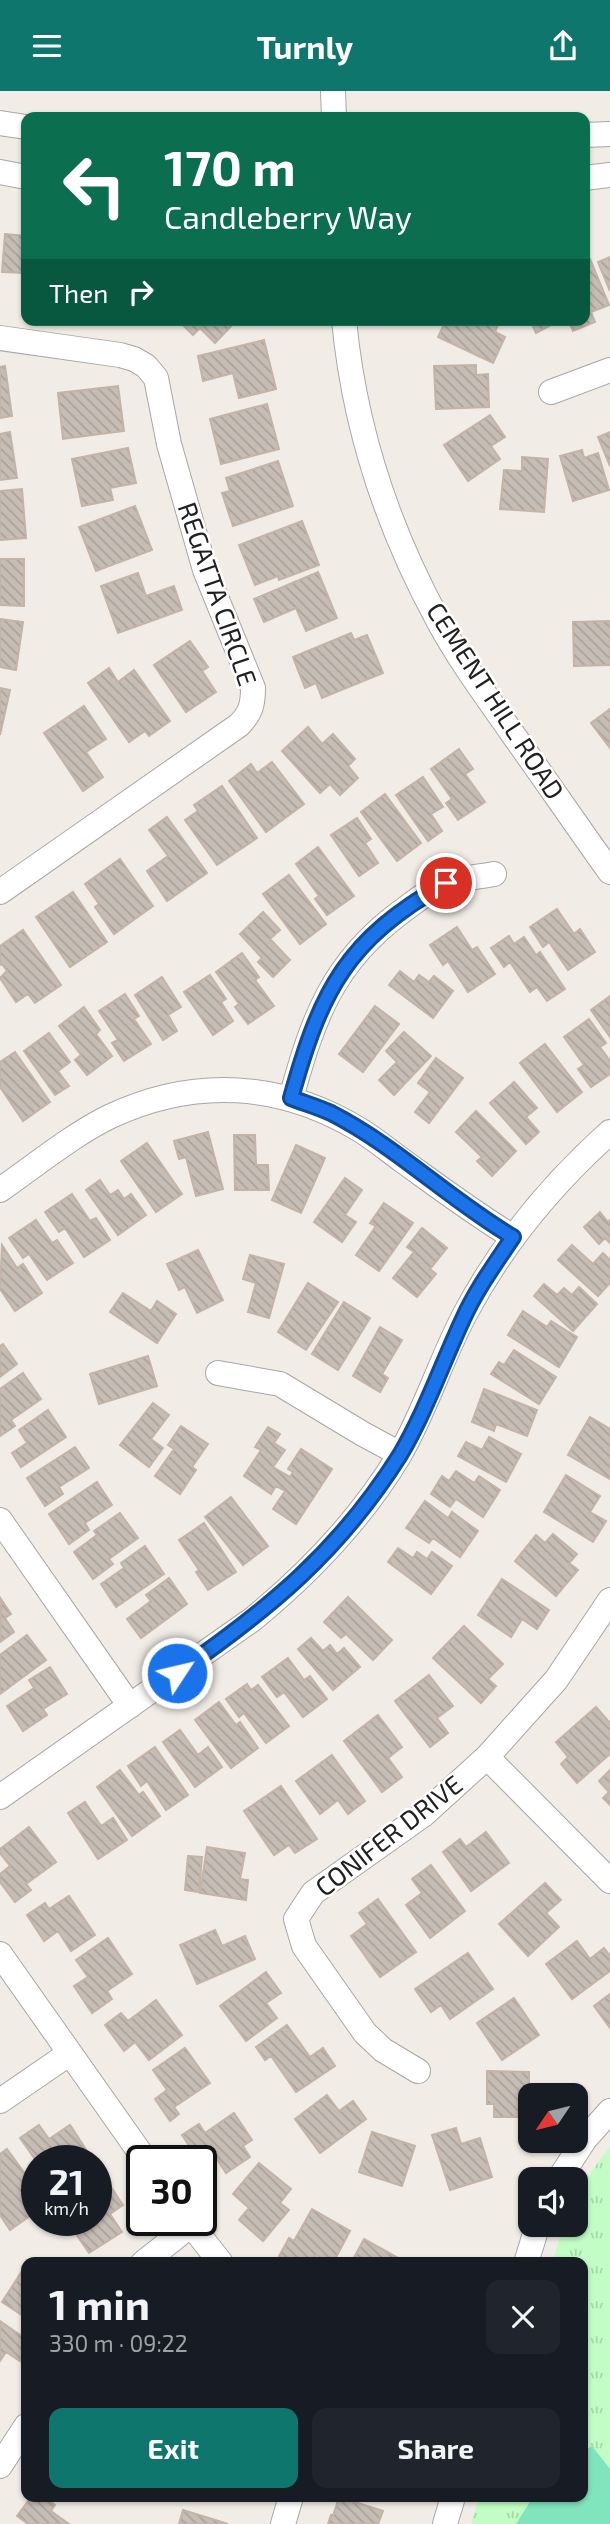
<!DOCTYPE html>
<html lang="en">
<head>
<meta charset="utf-8">
<style>
  :root { --surface:#171b24; --page:#20242c; --text:#f1f3f6; --muted:#9ea1a6; --accent:#0f766e }
  body { margin:0; font-family:"Exo 2",sans-serif; background:var(--page); color:var(--text); height:100vh; display:flex; flex-direction:column; font-size:26px; white-space:nowrap }
  * { box-sizing:border-box; margin:0 }
  p { font-size:23px; color:var(--muted) }
  .icon { flex:none; width:38px; height:38px; fill:none; stroke:currentColor; stroke-width:2; stroke-linecap:round; stroke-linejoin:round }
  .map { position:relative; flex:1; overflow:hidden }
  .panel { position:absolute; left:21px; top:2166px; width:567px; height:245px; display:flex; flex-direction:column; background:var(--surface); border-radius:14px; box-shadow:0 2px 5px #0004 }
  .panel>* { flex:none }
  .guide { position:absolute; left:21px; top:21px; width:569px; height:214px; border-radius:14px; box-shadow:0 2px 5px #0004; background:#0b6e4f; color:#fff; overflow:hidden }
  .needle { width:46px; rotate:235deg }
  .buttons { position:absolute; left:518px; top:1992px; display:grid; gap:14px }
  .buttons a { display:grid; place-items:center; width:70px; height:70px; border-radius:14px; background:var(--surface); box-shadow:0 2px 5px #0004; font-size:35px }
  .speed { position:absolute; left:21px; top:2054px; display:flex; gap:14px; font-size:35px; font-weight:700; text-align:center }
  .speed>* { display:grid; place-content:center; width:91px; height:91px; border-radius:50%; background:var(--surface); box-shadow:0 2px 5px #0004; line-height:1 }
  .speed small { font-size:18px; font-weight:400 }
  .speed .limit { border:4px solid #111; border-radius:10px; background:#fff; color:#111 }
  .pin { position:absolute; display:grid; place-items:center; width:60px; height:60px; color:#fff; margin:-30px; border:4px solid #fff; border-radius:50%; box-shadow:0 2px 7px #0007 }
  .me { position:absolute; width:77px; margin:-38px; rotate:55deg; stroke-linejoin:round; filter:drop-shadow(0 0 5px #0008) }
  .turn { display:flex; align-items:center; gap:24px; height:147px; padding:0 28px; font-size:32px }
  .turn .icon { width:91px; height:91px; stroke-width:2.5 }
  .turn b { display:block; font-size:49px; line-height:60px }
  .then { display:flex; align-items:center; height:66px; padding:0 28px; background:#0003; gap:14px; font-size:26px }
  .round { display:grid; place-items:center; flex:none; width:74px; height:74px; border-radius:14px; background:var(--page) }
  .summary { display:flex; align-items:center; justify-content:space-between; height:119px; padding:0 28px }
  h1 { font-size:42px; font-weight:700; line-height:52px }
  .primary-button { display:flex; gap:14px; margin-top:auto; padding:14px 28px }
  .primary-button a { flex:1; height:80px; border-radius:14px; background:var(--accent); color:#fff; font-size:28px; font-weight:700; line-height:80px; text-align:center }
  .primary-button a+a { background:var(--page); color:var(--text) }
  header { display:flex; justify-content:space-between; align-items:center; height:91px; padding:0 28px; background:var(--accent); color:#fff; font-size:32px; font-weight:700 }
  .map>svg:first-child { display:block }
</style>
</head>
<body>
<header><svg class="icon" aria-label="menu" viewBox="0 0 24 24"><path d="M4 6h16M4 12h16M4 18h16"/></svg>Turnly<svg class="icon" aria-label="share" viewBox="0 0 24 24"><path d="M12 15V3M7 8l5-5 5 5M5 13v7h14v-7"/></svg></header>
<div class="map">
<svg width="610" height="2433" viewBox="0 0 610 2433">
  <defs>
    <pattern id="park-tufts" width="24" height="20" patternUnits="userSpaceOnUse" patternTransform="scale(1.75)"><rect width="24" height="20" fill="#c1fdc5"/><path d="M3 7l-1-3M5 7V3M7 7l1-3M15 17l-1-3M17 17v-4M19 17l1-3" fill="none" stroke="#a6d9a9"/></pattern>
    <pattern id="building-back-hatch" width="6" height="6" patternUnits="userSpaceOnUse" patternTransform="scale(1.75)"><rect width="6" height="6" fill="#c6bdb5"/><path d="M-1 5l2 2M0 0l6 6M5-1l2 2" fill="none" stroke="#aaa29b"/></pattern>
  </defs>
  <rect width="100%" height="100%" fill="#f1ede6"/>
  <!-- park -->
  <path fill="url(#park-tufts)" d="M610,2056V2433H471L479,2406H583V2172H552L564,2133H576V2109L593,2078Z"/>
  <!-- pitch -->
  <path fill="#80e5bc" d="M592,2355L610,2378V2433H516L533,2406H583V2361Z"/>
  <!-- building -->
  <path fill="url(#building-back-hatch)" stroke="#c4b3a7" stroke-width="2" d="M5,143L26,145V215L23,214L26,182L2,181Z
    M610,166V200L598,171Z
    M590,168L609,214L591,221L595,231L573,240L568,229H584V170Z
    M178,229H237L215,252L200,237L193,244Z
    M446,229H500L495,241L505,246L493,272L438,246Z
    M530,229H560L536,242Z
    M264,249L276,298L239,307L233,282L203,290L198,265Z
    M476,274V284L488,283L489,316L436,318L434,275Z
    M5,275L12,325L0,327V276Z
    M118,295L124,340L63,348L58,302Z
    M267,313L279,358L221,373L210,328Z
    M490,324L505,346L491,355L500,368L468,390L444,354Z
    M10,341L17,387L0,389V343Z
    M610,341V375L598,346Z
    M128,357L136,392L110,397L113,409L82,415L72,368Z
    M582,359L584,367L598,362L609,399L573,410L560,365Z
    M522,366L548,368L544,421L500,418L504,379L522,380Z
    M278,370L293,415L233,435L222,402L230,400L226,387Z
    M22,398L26,447L0,449V400Z
    M135,415L152,459L96,480L79,436Z
    M302,430L319,474L279,489L278,485L255,494L239,454Z
    M0,468H24V515L0,514Z
    M318,481L337,527L306,540L296,517L264,531L254,508Z
    M138,482L146,505L174,495L182,519L118,542L101,495Z
    M0,528L23,531L16,579L0,576Z
    M610,530V574L574,575L573,531Z
    M351,542L354,549L367,544L383,582L322,607L316,592L305,597L293,566Z
    M190,550L208,576L202,580L216,601L186,621L154,574Z
    M109,577L118,591L134,579L170,630L149,645L145,640L129,651L88,592Z
    M0,597L10,599L0,644Z
    M84,615L106,648L86,661L103,686L83,700L44,642Z
    M610,618V657L591,632Z
    M308,636L322,653L333,643L355,668L348,675L358,687L340,704L330,693L320,702L282,660Z
    M459,658L473,678L465,683L485,711L458,729L446,712L452,708L431,678Z
    M272,671L304,713L266,741L229,690L251,673L257,682Z
    M423,686L443,716L431,723L442,740L428,750L396,704Z
    M222,695L257,747L217,774L185,729L198,720L194,714Z
    M385,703L421,752L397,770L361,721Z
    M167,726L207,782L167,810L147,780L168,765L149,739Z
    M357,727L371,748L365,752L378,772L359,785L331,744Z
    M318,756L354,805L327,824L315,808L319,805L296,773Z
    M120,768L153,815L114,843L95,816L99,813L85,793Z
    M289,784L326,833L300,853L263,803Z
    M73,801L107,851L70,876L36,826Z
    M557,818L574,843L580,838L595,861L568,879L549,851L543,856L530,836Z
    M263,821L280,839L270,848L290,869L273,886L258,871L262,867L240,843Z
    M457,836L472,859L477,856L495,883L468,901L448,870L443,874L430,854Z
    M23,839L61,894L35,912L28,903L16,911L0,887L7,880L2,873L0,874V855Z
    M509,845L514,853L524,846L536,864L540,861L565,898L547,910L537,896L530,901L510,871L504,876L491,857Z
    M242,862L259,886L255,889L274,915L248,933L235,916L239,913L216,881Z
    M400,880L414,891L419,884L429,891L434,885L453,900L433,927L389,894Z
    M210,884L226,908L221,911L233,930L213,944L184,901Z
    M162,886L181,916L168,924L177,940L163,949L135,904Z
    M125,903L139,925L134,928L151,953L124,970L112,952L118,949L99,920Z
    M610,905V946L591,919Z
    M375,915L399,933L363,981L339,963Z
    M84,916L100,939L96,943L112,965L87,984L75,969L81,964L59,935Z
    M589,928L606,952L600,956L610,970V983L591,996L578,978L584,974L564,946Z
    M404,941L431,965L394,1004L379,989L397,971L386,960Z
    M49,942L70,971L58,980L69,995L55,1004L24,960Z
    M545,953L582,1001L557,1021L520,972Z
    M15,961L50,1011L23,1030L0,996V971Z
    M436,967L463,987L429,1032L415,1021L430,1001L418,992Z
    M514,991L537,1017L526,1026L539,1041L526,1053L490,1012Z
    M476,1020L516,1060L492,1085L477,1070L482,1066L456,1041Z
    M208,1041L223,1098L196,1105L186,1066L179,1068L174,1050Z
    M234,1044H255L256,1074H268L269,1099H235Z
    M147,1052L182,1103L156,1121L121,1070Z
    M296,1054L325,1067L301,1122L272,1109Z
    M345,1087L362,1099L345,1124L356,1131L342,1151L314,1131Z
    M100,1089L110,1104L118,1099L124,1108L131,1103L146,1124L118,1144L86,1099Z
    M72,1103L90,1130L96,1127L110,1149L84,1166L65,1137L59,1141L45,1121Z
    M384,1112L413,1132L379,1180L356,1164L376,1135L370,1132Z
    M600,1121L608,1131L610,1129V1152L605,1147L599,1153L584,1136Z
    M36,1129L52,1152L57,1149L73,1172L47,1189L29,1163L23,1167L9,1147Z
    M422,1137L447,1157L430,1178L436,1183L417,1206L393,1187L414,1161L407,1156Z
    M2,1154L17,1177L23,1173L42,1202L15,1220L0,1198Z
    M572,1154L593,1173L603,1162L610,1169V1192L598,1205L558,1169Z
    M198,1159L223,1209L197,1222L185,1196L179,1199L167,1173Z
    M250,1164L284,1173L269,1227L248,1221L256,1192L243,1188Z
    M308,1192L338,1211L306,1259L278,1241Z
    M544,1193L557,1204L564,1197L572,1204L579,1196L597,1213L573,1240L534,1205Z
    M123,1202L151,1220L157,1210L176,1223L157,1252L110,1221Z
    M344,1211L370,1227L338,1279L312,1263Z
    M523,1220L547,1236L551,1230L577,1246L559,1276L508,1244Z
    M380,1236L402,1249L382,1283L388,1287L380,1301L353,1285Z
    M3,1253L17,1273L0,1286V1255Z
    M514,1259L556,1286L539,1313L491,1283L499,1271L504,1274Z
    M148,1265L157,1295L99,1313L90,1283Z
    M23,1282L41,1308L11,1329L15,1335L0,1345V1298Z
    M484,1298L537,1319L527,1345L496,1333L494,1340L472,1331Z
    M153,1312L169,1324L151,1348L163,1357L149,1376L120,1354Z
    M48,1319L66,1346L21,1376L12,1362L27,1352L19,1339Z
    M590,1326L610,1338V1388L568,1364Z
    M181,1335L208,1353L192,1376L196,1379L180,1403L155,1385L174,1358L168,1354Z
    M268,1336L280,1343L274,1352L285,1359L273,1376L290,1386L293,1381L288,1378L301,1358L332,1378L296,1433L273,1418L285,1400L276,1395L271,1403L244,1385L261,1359L255,1356Z
    M489,1346L521,1363L506,1391L458,1365L466,1351L482,1359Z
    M75,1356L89,1377L59,1396L63,1403L45,1415L27,1387Z
    M456,1380L474,1392L479,1385L500,1399L483,1426L456,1408L450,1416L431,1403L442,1385L449,1390Z
    M566,1384L600,1405L590,1421L606,1430L593,1451L544,1421Z
    M97,1391L112,1414L85,1432L89,1439L69,1453L49,1423Z
    M231,1406L268,1455L243,1474L205,1426Z
    M425,1410L448,1427L452,1421L478,1440L460,1466L433,1447L429,1452L406,1437Z
    M120,1422L138,1447L109,1468L113,1473L93,1488L74,1461L97,1444L94,1440Z
    M204,1432L236,1481L208,1499L196,1481L199,1479L179,1449Z
    M553,1443L577,1463L569,1472L578,1479L556,1505L515,1470L536,1444L545,1452Z
    M145,1455L164,1483L116,1516L101,1493L124,1477L121,1472Z
    M398,1457L413,1467L417,1461L427,1468L432,1461L452,1475L431,1503L388,1471Z
    M169,1487L187,1513L141,1547L127,1528L151,1510L146,1504Z
    M502,1488L549,1519L537,1538L522,1528L511,1546L478,1524Z
    M348,1506L392,1549L373,1569L346,1543L341,1547L324,1531Z
    M1,1508L11,1523L5,1527L14,1541L0,1551Z
    M464,1535L503,1573L488,1588L496,1595L481,1612L433,1567Z
    M27,1544L46,1569L0,1603V1564Z
    M311,1547L323,1560L330,1554L337,1563L344,1557L360,1576L333,1599L298,1558Z
    M288,1567L304,1589L310,1585L327,1608L303,1626L284,1601L277,1606L262,1586Z
    M50,1576L67,1603L43,1618L47,1624L23,1640L7,1615L34,1597L29,1589Z
    M429,1584L453,1615L437,1627L448,1642L430,1656L395,1610Z
    M247,1593L251,1599L258,1594L289,1635L266,1652L244,1622L239,1626L226,1608Z
    M219,1611L236,1634L240,1631L258,1657L231,1677L195,1629Z
    M596,1616L610,1632V1663L577,1692L561,1673L568,1666L556,1651Z
    M378,1624L402,1656L388,1667L402,1686L382,1701L344,1650Z
    M180,1639L198,1664L208,1656L222,1676L195,1696L163,1651Z
    M155,1656L188,1704L166,1719L147,1690L141,1695L128,1675Z
    M332,1664L365,1710L348,1723L338,1709L320,1723L296,1690Z
    M120,1679L139,1704L143,1701L160,1725L132,1745L97,1696Z
    M610,1679V1714L603,1707L609,1701L599,1690Z
    M281,1695L317,1748L295,1762L289,1754L274,1764L244,1720Z
    M85,1711L101,1735L113,1727L127,1749L98,1768L68,1722Z
    M29,1736L56,1771L26,1793L31,1799L15,1811L0,1791V1783L10,1775L0,1762V1758Z
    M486,1741L509,1772L471,1800L443,1761L460,1748L466,1756Z
    M207,1756L245,1762L240,1788L248,1789L246,1809L200,1802Z
    M188,1765L202,1766L199,1801L185,1799Z
    M431,1774L465,1820L430,1847L406,1814L422,1802L412,1788Z
    M545,1792L561,1809L546,1822L559,1836L528,1865L499,1833Z
    M69,1805L95,1844L71,1860L58,1840L44,1850L27,1824L45,1812L49,1818Z
    M378,1808L416,1861L380,1886L351,1845L367,1833L359,1822Z
    M215,1839L222,1855L245,1845L255,1868L197,1893L180,1854Z
    M108,1847L132,1883L107,1900L112,1908L92,1922L74,1895L88,1886L76,1869Z
    M577,1850L590,1868L604,1857L610,1865V1880L572,1908L546,1873Z
    M468,1862L493,1898L450,1928L441,1914L431,1921L415,1898Z
    M266,1881L281,1902L266,1912L277,1927L246,1950L220,1915Z
    M610,1903V1937L594,1915Z
    M514,1907L539,1944L502,1969L477,1932Z
    M156,1909L182,1944L149,1969L135,1951L124,1960L105,1934L121,1922L128,1930Z
    M287,1934L310,1966L323,1957L335,1975L296,2001L271,1965L265,1969L256,1956Z
    M185,1957L210,1992L174,2016L179,2023L170,2030L155,2008L167,1999L153,1979Z
    M487,1980L529,1981V2026H494V2013H487Z
    M327,2004L339,2020L353,2010L366,2028L320,2062L295,2028Z
    M234,2022L252,2049L243,2055L250,2066L226,2082L213,2062L199,2070L182,2044L199,2033L205,2042Z
    M39,2034L49,2048L70,2034L93,2069L37,2071L20,2047Z
    M456,2037L461,2053L480,2047L492,2086L450,2099L432,2044Z
    M372,2041L415,2055L402,2095L359,2081Z
    M7,2058L37,2099V2120L10,2139L0,2124V2063Z
    M259,2072L291,2098L280,2112L289,2119L263,2150L239,2129L249,2117L233,2103Z
    M111,2096L123,2114L110,2123L122,2141L89,2162L67,2130H96V2106Z
    M312,2118L350,2140L333,2172L316,2164L311,2172H292L279,2165L289,2147L294,2150Z
    M364,2148L402,2169L400,2172H351Z
    M26,2174V2227L2,2211Z
    M0,2230L26,2248V2260L20,2270L6,2261L0,2270Z
    M31,2406H45L55,2414L51,2420L69,2433H28L17,2425Z
    M339,2406L383,2420L378,2433H328L331,2424L333,2425Z
    M183,2419L228,2433H179Z"/>
  <g fill="none" stroke-linecap="round" stroke-linejoin="round">
    <defs>
      <path id="minor" d="M333,0L334,26
        M0,32L26,36
        M584,44L610,43
        M0,81L26,86
        M584,87L610,84
        M344,229C354,335 388,438 439,531C460,570 487,606 512,642C545,688 577,735 610,781
        M0,247L120,264L134,268L146,275L156,287L169,353L205,479L253,597C253,613 251,622 239,634L0,801
        M551,301L610,279
        M291,1007C313,928 332,872 401,821C415,811 430,798 446,792C461,787 479,786 494,783
        M0,1099C33,1076 75,1042 111,1025C195,986 281,991 360,1039C375,1048 389,1060 403,1070C439,1096 475,1123 513,1146
        M218,1282L280,1293L363,1343L400,1363
        M0,1429L130,1615
        M487,1666L610,1790
        M0,1706L253,1528C310,1481 362,1427 400,1363C426,1318 441,1268 465,1223C502,1153 551,1094 610,1041
        M0,1863L146,2070
        M418,1980L383,1959L365,1942L304,1855L296,1828L313,1802L423,1724L487,1666L556,1589L610,1509
        M0,2010L70,1962
        M559,2088L585,2048L610,2020
        M188,2130L221,2172
        M143,2172L191,2134
        M526,2172L538,2133
        M0,2375L26,2335
        M283,2433L291,2406
        M445,2433L453,2406"/>
    </defs>
    <!-- minor casing -->
    <use href="#minor" stroke="#a7a7a7" stroke-width="26"/>
    <!-- minor -->
    <use href="#minor" stroke="#fff" stroke-width="24"/>
  </g>
  <g fill="none" stroke-linecap="round" stroke-linejoin="round">
    <defs>
      <path id="route" d="M177,1582C269,1518 339,1461 400,1364C425,1322 442,1273 463,1228C476,1199 495,1173 513,1146C450,1109 396,1055 331,1022C318,1016 304,1012 291,1007C321,899 346,849 446,792"/>
    </defs>
    <!-- route casing -->
    <use href="#route" stroke="#114b97" stroke-width="18"/>
    <!-- route -->
    <use href="#route" stroke="#1a73e8" stroke-width="12"/>
  </g>
  <g text-anchor="middle" stroke-width="5" stroke-linejoin="round" paint-order="stroke">
    <!-- street labels -->
    <g font-size="26" fill="#202020" stroke="#fff">
      <text transform="translate(217 503) rotate(71)" y="9">REGATTA CIRCLE</text>
      <text transform="translate(495 610) rotate(57)" y="9">CEMENT HILL ROAD</text>
      <text transform="translate(389 1745) rotate(-38)" y="9">CONIFER DRIVE</text>
    </g>
  </g>
</svg>
<div class="buttons">
<a><svg class="needle" viewBox="-14 -14 28 28"><path d="M0-13l5 13h-10z" fill="#e53935"/><path d="M0 13l5-13h-10z" fill="#9ea1a6"/></svg></a>
<a><svg class="icon" aria-label="sound" viewBox="0 0 24 24"><path d="M4 9h4l5-4v14l-5-4H4zM17 9q2 3 0 6"/></svg></a>
</div>
<div class="speed"><div>21<small>km/h</small></div><div class="limit">30</div></div>
<div class="pin" style="left:446px;top:792px;background:#d93025"><svg class="icon" aria-label="arrive" viewBox="0 0 24 24"><path d="M6 21V4h12l-3 4 3 4H6"/></svg></div>
<svg class="me" style="left:177px;top:1582px" viewBox="-20 -20 40 40"><circle r="17" fill="#1a73e8" stroke="#fff" stroke-width="3"/><path d="M0-11L8 9 0 5-8 9z" fill="#fff"/></svg>
<div class="guide">
<div class="turn"><svg class="icon" aria-label="left" viewBox="0 0 24 24"><path d="M17 20v-9H6M10 6l-5 5 5 5"/></svg><div><b>170 m</b>Candleberry Way</div></div>
<div class="then">Then<svg class="icon" aria-label="right" viewBox="0 0 24 24"><path d="M7 20v-9h11M14 6l5 5-5 5"/></svg></div>
</div>
<section class="panel">
<div class="summary"><div><h1>1 min</h1><p>330 m · 09:22</p></div><a class="round"><svg class="icon" aria-label="close" viewBox="0 0 24 24"><path d="M6 6l12 12M18 6L6 18"/></svg></a></div>
<div class="primary-button"><a>Exit</a><a>Share</a></div>
</section>
</div>
</body>
</html>
